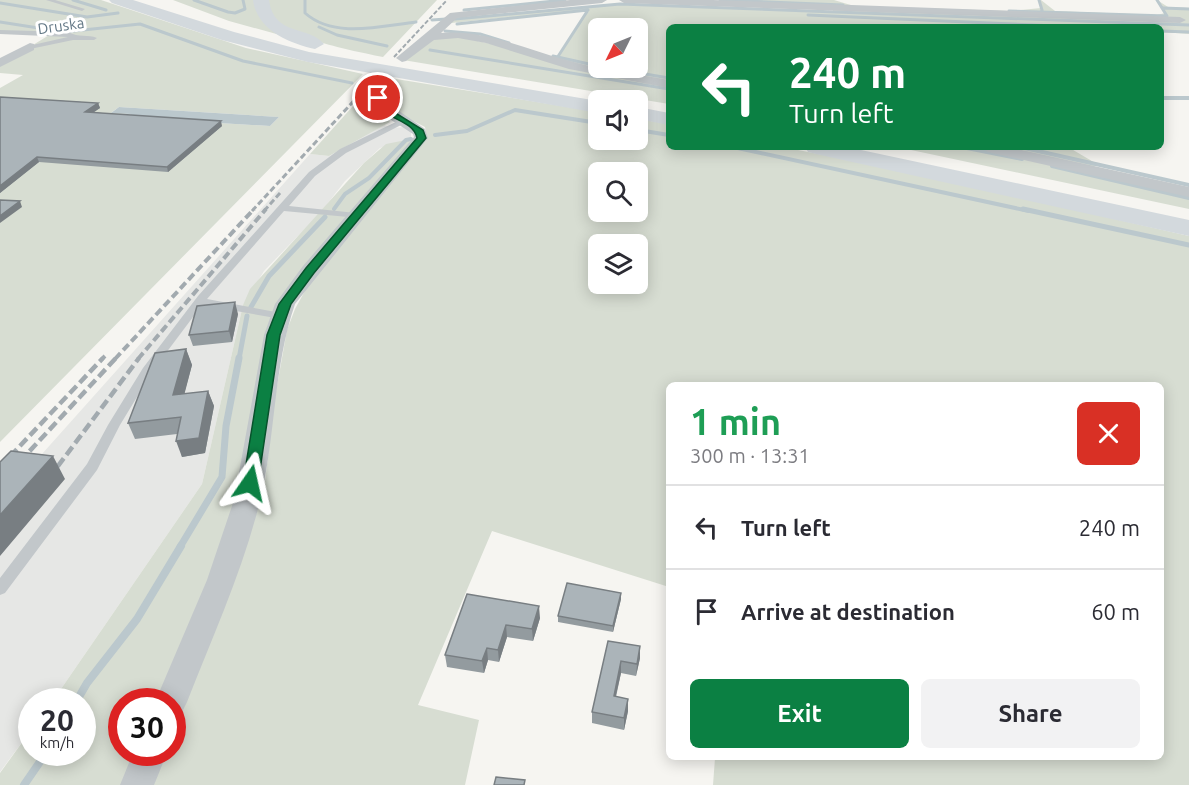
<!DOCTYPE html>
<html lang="en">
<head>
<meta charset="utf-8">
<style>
  :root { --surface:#fff; --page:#f2f2f3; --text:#2b2b33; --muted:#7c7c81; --line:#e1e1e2; --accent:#0b8043 }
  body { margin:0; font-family:Ubuntu,sans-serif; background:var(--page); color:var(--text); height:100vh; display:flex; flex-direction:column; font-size:22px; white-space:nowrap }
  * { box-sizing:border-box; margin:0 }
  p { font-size:20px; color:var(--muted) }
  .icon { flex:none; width:33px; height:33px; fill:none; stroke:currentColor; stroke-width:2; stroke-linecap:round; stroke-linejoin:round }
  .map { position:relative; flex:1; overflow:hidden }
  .drawer { position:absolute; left:666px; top:382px; width:498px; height:378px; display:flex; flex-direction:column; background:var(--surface); border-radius:9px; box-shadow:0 3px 15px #0003 }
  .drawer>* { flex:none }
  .top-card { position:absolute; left:666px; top:24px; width:498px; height:126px; border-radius:9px; box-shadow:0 3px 15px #0003; background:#0b8043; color:#fff; overflow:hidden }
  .needle { width:39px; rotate:227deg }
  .fabs { position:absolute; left:588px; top:18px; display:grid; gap:12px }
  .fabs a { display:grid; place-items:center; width:60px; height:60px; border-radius:9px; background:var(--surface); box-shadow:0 3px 15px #0003; font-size:30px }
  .speed { position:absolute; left:18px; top:688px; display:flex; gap:12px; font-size:30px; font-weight:700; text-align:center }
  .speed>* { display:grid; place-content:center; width:78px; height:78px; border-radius:50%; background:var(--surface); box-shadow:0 3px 15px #0003; line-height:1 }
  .speed small { font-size:15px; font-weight:400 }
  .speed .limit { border:9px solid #d22; background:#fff; color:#111 }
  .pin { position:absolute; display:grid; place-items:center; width:51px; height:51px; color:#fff; margin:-26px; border:3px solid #fff; border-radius:50%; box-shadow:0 2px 6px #0007 }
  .me { position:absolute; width:66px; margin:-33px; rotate:11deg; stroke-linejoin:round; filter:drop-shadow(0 0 4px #0008) }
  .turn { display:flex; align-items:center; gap:21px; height:126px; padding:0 24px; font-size:27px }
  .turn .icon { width:78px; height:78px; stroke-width:2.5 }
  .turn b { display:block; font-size:42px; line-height:51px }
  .round { display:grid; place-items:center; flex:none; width:63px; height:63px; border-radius:9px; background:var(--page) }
  .headline { display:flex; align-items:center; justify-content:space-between; height:102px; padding:0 24px }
  h1 { font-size:36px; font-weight:700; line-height:45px; color:#1e9e55 }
  .button { display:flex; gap:12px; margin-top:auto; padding:12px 24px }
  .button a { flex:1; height:69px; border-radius:9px; background:var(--accent); color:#fff; font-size:24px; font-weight:700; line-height:69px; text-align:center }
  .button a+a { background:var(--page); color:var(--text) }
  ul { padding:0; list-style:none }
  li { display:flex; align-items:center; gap:18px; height:84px; padding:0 24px; border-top:2px solid var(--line) }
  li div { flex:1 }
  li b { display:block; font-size:22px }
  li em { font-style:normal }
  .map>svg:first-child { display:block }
</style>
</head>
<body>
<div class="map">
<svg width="1189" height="785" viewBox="0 0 1189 785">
  <rect width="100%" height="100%" fill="#f6f5f1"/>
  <!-- built -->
  <path fill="#e6e7e5" d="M384,125L391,128L405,127L411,131V139L380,148L345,181L321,212L264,271L243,305L202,484L52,702H32L31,730L0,772V501L310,154L329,156Z"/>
  <!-- green -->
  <path fill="#d7ddd2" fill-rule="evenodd" d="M0,0H101L246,48L363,74L0,442V88L23,75L0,73V65L51,34L0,32ZM119,107L278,117H279L270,126L135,118L130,114L112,112Z
    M173,0H256L280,35L229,21Z
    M267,0H437L383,57C359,52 288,39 274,18C271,13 269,5 267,0Z
    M720,0H834L854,6L1010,11L1041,8L1039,0H1041L1055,11L1157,15L1165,13L1157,0L1168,7L1189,8V34L1161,32V27H669V104L403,60L425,40L450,35L557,58L587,10L451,23L455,19L620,4L833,12V4ZM598,28H638V68H598Z
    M379,77L373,105L390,122L329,156L310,154Z
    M390,78L598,112V140H638V119L669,124V147H783L904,171L1189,236V785H713L715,758H1161V386H669V587L492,531L418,705L479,720L465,785H150L163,753H172L173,730L233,584L264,490L275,397L287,330L295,309L312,278L427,139L425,127L394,111L384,99ZM598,172H638V212H598ZM598,244H638V284H598Z
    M411,139L407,148L274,308C255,357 258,411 247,461C229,545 192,624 158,702H122V753H136L122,785H0V773L31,730L32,753H82V702H52L202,484L243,305L250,289L364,163L386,144Z
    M897,147H1068L1097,164L1091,169L1189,192V209Z"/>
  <!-- water -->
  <path fill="#bbc8cd" d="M119,107L279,117L270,126L135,118L130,114L111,113Z"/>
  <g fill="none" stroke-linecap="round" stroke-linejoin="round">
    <!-- stream-far4 -->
    <path stroke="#bbc8cd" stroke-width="3" d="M73,0L106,10
      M194,0L228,12L235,13L245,9L243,0
      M305,0V13C334,39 381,26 416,22
      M720,0L843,5
      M1039,0L1042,10
      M0,3L87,17L118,13
      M1163,8L1189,9
      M464,10L565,0
      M1009,11L1167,16L1157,0
      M808,15L1077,27
      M455,19L620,4L1189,25
      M432,20L446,19
      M0,22L64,32L140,24L243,61L352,83
      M457,24L588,10
      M319,27L337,35L387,46
      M445,31L480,34L509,43
      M1161,31L1189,32
      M430,50L669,89
      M553,56L598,66
      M557,58L588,10
      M609,68L669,78"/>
    <!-- stream-far3 -->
    <path stroke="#bbc8cd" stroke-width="4" d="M1161,98H1189
      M638,130L669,135
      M435,135L467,131L515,110L598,123
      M733,147L1029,211
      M962,147L1022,159
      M1020,147L1189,185
      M1052,166L1189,198
      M334,209L345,194L369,178L406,140L411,139"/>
    <!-- stream-far2 -->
    <path stroke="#bbc8cd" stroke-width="5" d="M1023,209L1189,245
      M251,307L269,276L325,217
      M239,359L247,316"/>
    <!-- stream-far1 -->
    <path stroke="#bbc8cd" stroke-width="7" d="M180,547L222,477L226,426L239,358"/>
    <!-- stream -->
    <path stroke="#bbc8cd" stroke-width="8" d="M76,702L87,683L137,619L181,546
      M24,785L46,753"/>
    <!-- lane -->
    <path fill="#c2c7ca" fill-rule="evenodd" d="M46,0H55L85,9L82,11Z
      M0,30L68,32C79,38 88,34 97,38L94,40H73L30,49L27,47L28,46L68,37L0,34Z
      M402,119L409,121L346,153L315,176L289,206L356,213L359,214V218L284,211L207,299L281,313L286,316L285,318L281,319L202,305L154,369L120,425L97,470L5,593L0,595V578L87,464L108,425L143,368L198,296L309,172L340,149Z"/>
    <!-- street -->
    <path fill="#c2c7ca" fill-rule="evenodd" d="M570,0H607L602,3L457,18L441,33C486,29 527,50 570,61C602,70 636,74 669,80V88L569,69L486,43L458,38L434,40L406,61L402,62L396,58L450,13Z
      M619,0H713L1180,17L1186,20L1180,23L624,3Z
      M30,43L34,44V50L0,67V58Z
      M385,74L391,78L387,90L389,104L425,129L428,138L295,304C273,368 276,436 260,501C243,570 213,636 187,702L182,712L172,716V702H155L207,580L234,500L264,335L275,304L303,266L414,137L413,134C390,117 360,110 380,75Z
      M980,147H1008L1189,187V197L988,152Z
      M133,753H167L154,785H120Z"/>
    <!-- highway -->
    <path fill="#d3d9dd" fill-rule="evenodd" d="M109,0H133L234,32L309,52L598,101V113L308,62L222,40L112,3Z
      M253,0H269C274,37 309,25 324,44L315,49C289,43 257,30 253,0Z
      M638,107L669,113V125L638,119Z
      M805,147H847L1189,220V236L816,154L808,152Z"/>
    <!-- rail-far3 -->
    <path stroke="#a2aaaf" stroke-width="2" stroke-dasharray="4.5 2" stroke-linecap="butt" d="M394,57L447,0
      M361,93L377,76"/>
    <!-- rail-far2 -->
    <path stroke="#a2aaaf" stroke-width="3" stroke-dasharray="6 3" stroke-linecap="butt" d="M252,211L362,92
      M264,211L281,192"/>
    <!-- rail-far1 -->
    <path stroke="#a2aaaf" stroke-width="4" stroke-dasharray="8 4" stroke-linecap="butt" d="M102,359L105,356
      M115,359L254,209
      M138,359L266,209"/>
    <!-- rail -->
    <path stroke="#a2aaaf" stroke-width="4.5" stroke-dasharray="10 4.5" stroke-linecap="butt" d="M0,467L103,358
      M49,478L139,358
      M0,483L116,358"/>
  </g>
  <!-- wall -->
  <path fill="#939b9f" d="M0,97L98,103L100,108L93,112L222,126L168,172L39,162L0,193Z
    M238,314L232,342L193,346L189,335Z
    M186,349L192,365L184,394L208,391L214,406L205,453L182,457L177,434L135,439L128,423Z
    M621,593V599L613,632L558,622V616Z
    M467,594L540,618L533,641L507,637L499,662L488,660L484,673L447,667L445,655Z
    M608,641L640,658L636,676L621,673L616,697L628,699V711L624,730L592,723V712Z"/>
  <!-- shaded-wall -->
  <path fill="#787e82" d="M98,103L100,108L87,117L85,112Z
    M221,121L222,126L168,172L167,167Z
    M37,157L39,162L0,193V186Z
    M20,201L22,207L0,223V216Z
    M235,302L238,314L232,342L229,331Z
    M186,349L192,365L180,411L173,395Z
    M208,391L214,406L205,453L182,457L176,441Z
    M53,456L65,479L0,556V515Z
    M621,593V599L613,632V626Z
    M539,606L540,618L533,641L532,629Z
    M506,625L507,637L499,662L498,650Z
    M640,646V658L636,676L637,664Z
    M487,648L488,660L484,673L482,661Z
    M621,661V673L613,708L614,696Z
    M628,699V711L624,730V718Z"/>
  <!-- building -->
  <path fill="#abb4b9" stroke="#787e82" stroke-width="1.5" d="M0,97L98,103L85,112L221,121L167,167L37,157L0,186Z
    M0,200L20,201L0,216Z
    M235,302L229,331L189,335L197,306Z
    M186,349L173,395L208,391L199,438L176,441L181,417L128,423L155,353Z
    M11,451L53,456L0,515V462Z
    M567,583L621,593L613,626L558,616Z
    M467,594L539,606L532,629L506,625L498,650L487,648L482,661L445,655Z
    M608,641L640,646L637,664L621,661L614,696L628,699L624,718L592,712Z
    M496,777L525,780L524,785H494Z"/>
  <!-- route -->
  <path fill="#0b8043" stroke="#07532c" stroke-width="1.5" d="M375,96H381L389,109L423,130L426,138L314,273L291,304L280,335L258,483L256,487H245L243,483L267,335L279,304L306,268L417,138C413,117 376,120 375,96Z"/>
  <g text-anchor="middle" stroke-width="6" stroke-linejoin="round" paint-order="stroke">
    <!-- far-street labels -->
    <g font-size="15" fill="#627785" stroke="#fff">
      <text transform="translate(61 26) rotate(-8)" y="5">Druska</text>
    </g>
  </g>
</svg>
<div class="fabs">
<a><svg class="needle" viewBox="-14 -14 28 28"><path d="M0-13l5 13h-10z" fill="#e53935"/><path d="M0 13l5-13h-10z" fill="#7c7c81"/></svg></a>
<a><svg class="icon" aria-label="sound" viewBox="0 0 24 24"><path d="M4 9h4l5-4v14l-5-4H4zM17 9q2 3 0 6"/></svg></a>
<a><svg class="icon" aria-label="search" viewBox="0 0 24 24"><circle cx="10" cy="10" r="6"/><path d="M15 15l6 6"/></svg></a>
<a><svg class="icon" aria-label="layers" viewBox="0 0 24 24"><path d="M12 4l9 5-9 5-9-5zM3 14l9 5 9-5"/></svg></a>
</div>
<div class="speed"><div>20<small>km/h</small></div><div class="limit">30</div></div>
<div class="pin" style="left:378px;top:98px;background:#d93025"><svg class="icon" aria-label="arrive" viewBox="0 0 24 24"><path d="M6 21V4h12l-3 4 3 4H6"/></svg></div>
<svg class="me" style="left:250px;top:483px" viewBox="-20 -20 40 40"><path d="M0-17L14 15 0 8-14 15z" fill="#0b8043" stroke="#fff" stroke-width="4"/></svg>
<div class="top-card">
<div class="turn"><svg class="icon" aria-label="left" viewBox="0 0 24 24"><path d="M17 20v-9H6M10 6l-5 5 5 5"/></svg><div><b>240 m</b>Turn left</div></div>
</div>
<section class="drawer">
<div class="headline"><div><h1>1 min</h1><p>300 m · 13:31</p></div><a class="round" style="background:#d93025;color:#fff"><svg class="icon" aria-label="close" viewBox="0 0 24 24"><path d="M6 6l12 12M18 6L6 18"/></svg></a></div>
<ul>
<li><svg class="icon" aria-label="left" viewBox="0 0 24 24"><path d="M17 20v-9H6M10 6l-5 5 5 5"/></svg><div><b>Turn left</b></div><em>240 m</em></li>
<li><svg class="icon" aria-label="arrive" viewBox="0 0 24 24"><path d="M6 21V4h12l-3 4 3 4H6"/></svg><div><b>Arrive at destination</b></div><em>60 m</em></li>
</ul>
<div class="button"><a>Exit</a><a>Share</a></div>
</section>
</div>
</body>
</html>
